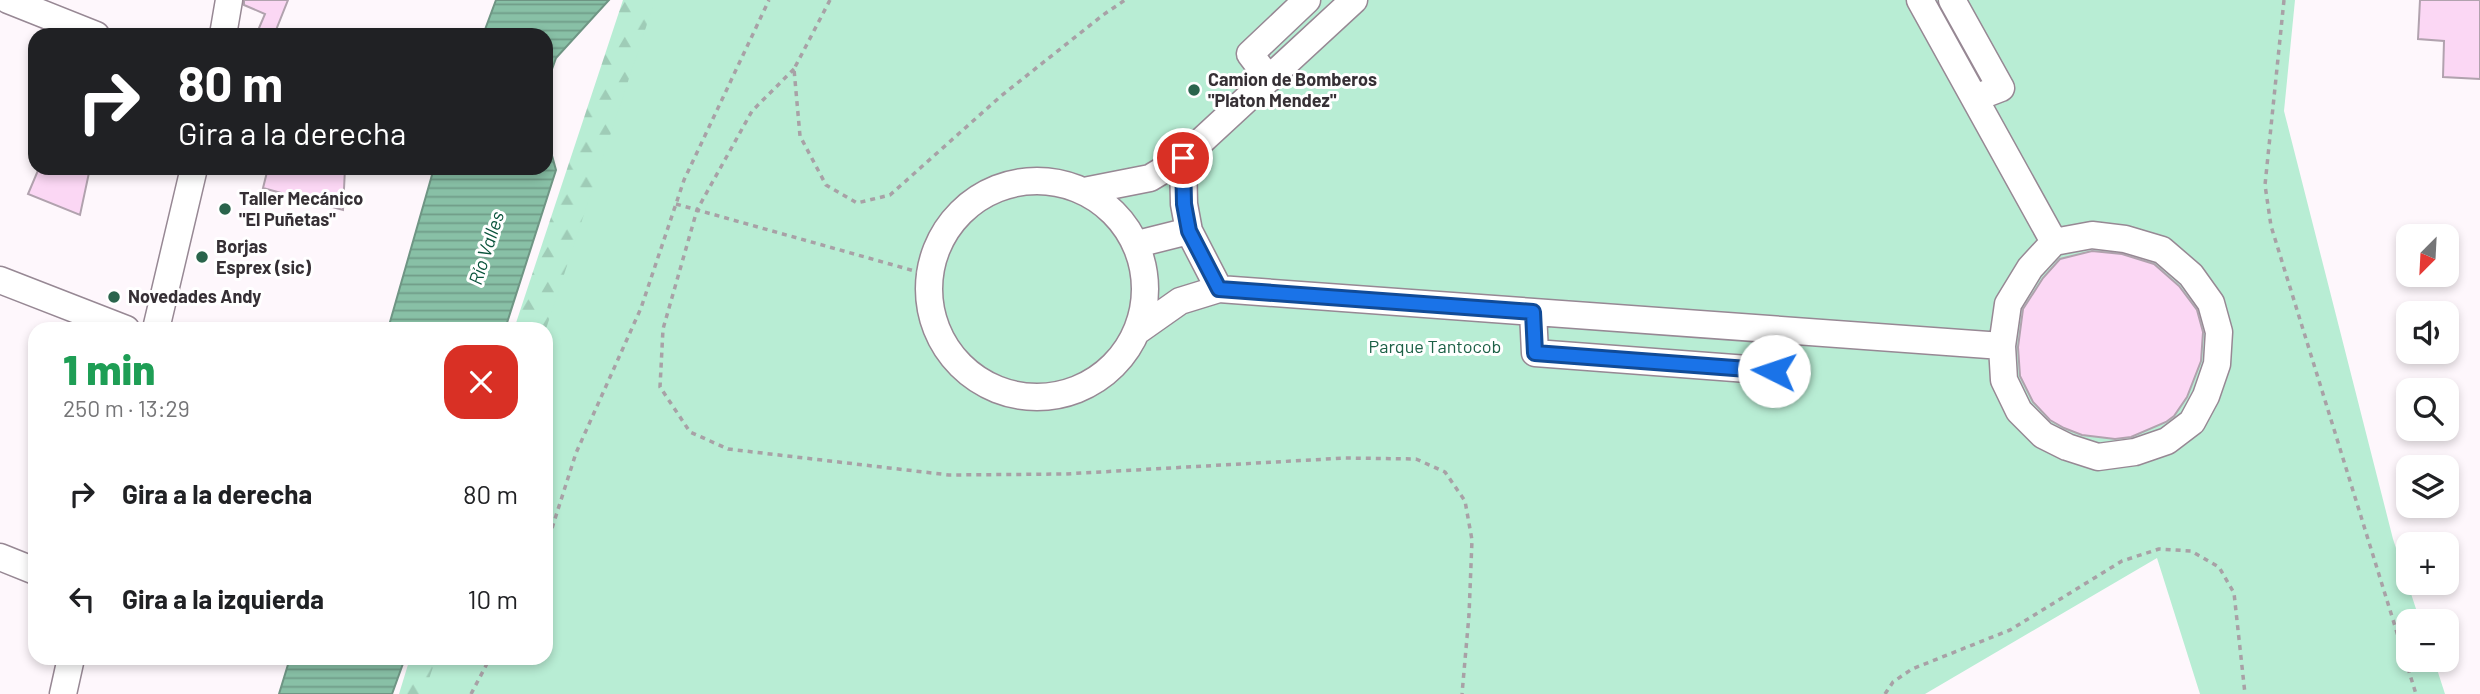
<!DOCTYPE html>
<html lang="es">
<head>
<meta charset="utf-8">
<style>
  :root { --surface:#fff; --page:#f6f6f6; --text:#202124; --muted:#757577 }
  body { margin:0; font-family:Barlow,sans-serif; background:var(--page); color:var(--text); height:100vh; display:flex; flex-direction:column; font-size:26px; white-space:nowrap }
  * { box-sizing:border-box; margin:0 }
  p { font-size:23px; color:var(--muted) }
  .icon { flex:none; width:38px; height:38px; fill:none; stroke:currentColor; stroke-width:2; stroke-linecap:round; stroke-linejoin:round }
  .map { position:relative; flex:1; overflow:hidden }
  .panel { position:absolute; left:28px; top:322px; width:525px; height:343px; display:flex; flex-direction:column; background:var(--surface); border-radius:21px; box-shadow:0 4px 10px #0003 }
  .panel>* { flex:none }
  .top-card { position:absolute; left:28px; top:28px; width:525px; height:147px; border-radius:21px; box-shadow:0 4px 10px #0003; background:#202124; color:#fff; overflow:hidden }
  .needle { width:46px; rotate:204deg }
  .fabs { position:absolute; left:2396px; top:224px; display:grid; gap:14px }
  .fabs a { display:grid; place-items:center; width:63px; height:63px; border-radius:14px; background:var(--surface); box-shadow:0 4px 10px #0003; font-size:35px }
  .pin { position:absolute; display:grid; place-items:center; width:60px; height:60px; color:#fff; margin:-30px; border:4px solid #fff; border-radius:50%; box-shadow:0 2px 7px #0007 }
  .me { position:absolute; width:77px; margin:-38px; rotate:274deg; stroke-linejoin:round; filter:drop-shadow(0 0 5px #0008) }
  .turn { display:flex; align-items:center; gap:24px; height:147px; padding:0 35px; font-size:32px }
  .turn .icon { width:91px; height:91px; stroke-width:2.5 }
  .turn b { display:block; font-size:49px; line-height:60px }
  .round { display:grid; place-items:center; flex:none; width:74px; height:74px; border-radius:21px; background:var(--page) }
  .headline { display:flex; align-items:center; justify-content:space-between; height:119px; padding:0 35px }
  h1 { font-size:42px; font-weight:800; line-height:52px; color:#1e9e55 }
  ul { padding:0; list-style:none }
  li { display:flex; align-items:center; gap:21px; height:105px; padding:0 35px }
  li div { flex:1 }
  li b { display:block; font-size:26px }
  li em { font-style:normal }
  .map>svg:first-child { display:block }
</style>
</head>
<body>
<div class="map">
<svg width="2480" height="694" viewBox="0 0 2480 694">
  <defs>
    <pattern id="forest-firs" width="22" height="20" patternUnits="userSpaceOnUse" patternTransform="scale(1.75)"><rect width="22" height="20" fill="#b8edd4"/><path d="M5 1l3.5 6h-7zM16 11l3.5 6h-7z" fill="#9fccb7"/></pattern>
    <pattern id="water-rules" width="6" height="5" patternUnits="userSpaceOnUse" patternTransform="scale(1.75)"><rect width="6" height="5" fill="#88c0a6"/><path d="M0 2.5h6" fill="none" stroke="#709c88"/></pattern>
  </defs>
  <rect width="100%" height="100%" fill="#fef7fc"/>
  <!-- forest -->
  <path fill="url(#forest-firs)" d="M623,0H757L546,329H514Z
    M410,658H523L497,694H399Z"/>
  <!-- green -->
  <path fill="#b8edd4" d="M655,0H2295L2284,111L2393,539L2420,621H2408V660H2434L2445,694H2200L2157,558L1925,694H424L436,658H546V329Z"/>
  <!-- water -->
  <path fill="url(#water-rules)" stroke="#6f9584" stroke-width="2" d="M496,0H609L556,58L546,86V35H483Z
    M546,134L556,170L505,329H388L434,168H546Z
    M290,658H405L392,694H279Z"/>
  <!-- building -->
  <path fill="#fbd7f4" stroke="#b1a2ae" stroke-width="2" d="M244,0H288L274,35H256L265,14L244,5Z
    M2420,0H2480V79L2443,77L2444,41L2418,39Z
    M39,168H90L80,215L28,194Z
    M268,168H345L343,210L263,188Z
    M2092,251L2122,254L2154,264L2179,286L2197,310L2203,332L2201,361L2187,397L2174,416L2166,422L2131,437L2115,439L2082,435L2064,428L2050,420L2033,402L2020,376L2018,347L2023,309L2043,278L2060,259Z"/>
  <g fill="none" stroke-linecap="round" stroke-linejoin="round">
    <defs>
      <path id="minor" d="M8,0L96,35
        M1920,0L2054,242
        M1952,0L2001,88L1975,98
        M223,35L229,0
        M1269,79L1250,54L1307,0
        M1183,158L1184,204L1189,231L1219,289
        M929 289a108 108 0 1 1 216 0a108 108 0 1 1-216 0Z
        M1084,191L1150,178L1183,158L1354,0
        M2092,235L2125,239L2162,250L2191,275L2211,303L2219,332L2217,364L2206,396L2192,422L2167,441L2135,452L2098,457L2067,447L2043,435L2019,411L2004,380L2002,346L2008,304L2030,268L2054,242Z
        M1137,244L1189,231
        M0,280L126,329
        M1533,312L1535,353L1774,371L1780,330
        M156,329L194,168
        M1136,332L1180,301L1219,289L2002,346
        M0,557L35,571
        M63,694L71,658"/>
    </defs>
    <!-- minor casing -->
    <use href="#minor" stroke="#978894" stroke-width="29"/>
    <!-- path -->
    <path stroke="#a8a1a6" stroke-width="3.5" stroke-dasharray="5 5" stroke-linecap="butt" d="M830,0L794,69L800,136L826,185L857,203L890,195L1001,96L1103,15L1125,0
      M2284,0L2265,185L2271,226L2416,694
      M794,69L752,111L697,210L663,329L660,387L690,432L728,449L949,475L1065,474L1345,458L1416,459L1445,472L1465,501L1472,540L1469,615L1462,694
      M676,204L929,275
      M546,547L576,453L641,308L684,180L769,0
      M471,694L490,658
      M1885,694L1893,682L1912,669L2010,630L2122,561L2159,549L2191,551L2219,567L2234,593L2245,694"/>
    <!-- minor -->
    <use href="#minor" stroke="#fff" stroke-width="26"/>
  </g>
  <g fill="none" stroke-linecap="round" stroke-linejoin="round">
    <defs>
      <path id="route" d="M1183,158L1184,204L1189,231L1219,289L1533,312L1535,353L1774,371"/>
    </defs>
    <!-- route casing -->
    <use href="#route" stroke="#114b97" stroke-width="18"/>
    <!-- route -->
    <use href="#route" stroke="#1a73e8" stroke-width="12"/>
  </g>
  <!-- markers -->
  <g fill="#2a644c" stroke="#fff" stroke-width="2.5">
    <circle cx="1194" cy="90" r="7"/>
    <circle cx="225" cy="209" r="7"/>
    <circle cx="202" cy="257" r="7"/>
    <circle cx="114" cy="297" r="7"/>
  </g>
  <g text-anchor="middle" stroke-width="6" stroke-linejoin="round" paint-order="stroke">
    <!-- poi labels -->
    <g font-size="18" font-weight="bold" fill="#363035" stroke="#fff" text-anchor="start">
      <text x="1208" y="86">Camion de Bomberos<tspan x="1208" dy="21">"Platon Mendez"</tspan></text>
      <text x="239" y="205">Taller Mecánico<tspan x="239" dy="21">"El Puñetas"</tspan></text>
      <text x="216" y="253">Borjas<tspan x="216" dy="21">Esprex (sic)</tspan></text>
      <text x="128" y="303">Novedades Andy</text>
    </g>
    <!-- park labels -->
    <g font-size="18" fill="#1c6046" stroke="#fff">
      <text x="1435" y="353">Parque Tantocob</text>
    </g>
    <!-- water labels -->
    <g font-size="19" font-style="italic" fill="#09533b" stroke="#fff">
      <text transform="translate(486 248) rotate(-72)" y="7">Río Valles</text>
    </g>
  </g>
</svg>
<div class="fabs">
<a><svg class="needle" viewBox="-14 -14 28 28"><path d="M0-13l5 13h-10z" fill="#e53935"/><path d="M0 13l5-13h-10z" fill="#757577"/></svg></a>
<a><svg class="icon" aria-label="sound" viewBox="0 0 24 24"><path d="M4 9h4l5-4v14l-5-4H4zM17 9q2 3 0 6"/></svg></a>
<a><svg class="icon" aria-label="search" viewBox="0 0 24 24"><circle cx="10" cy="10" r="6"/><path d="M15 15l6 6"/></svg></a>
<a><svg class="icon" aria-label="layers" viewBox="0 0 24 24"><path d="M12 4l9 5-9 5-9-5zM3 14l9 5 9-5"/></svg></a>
<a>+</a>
<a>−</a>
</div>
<div class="pin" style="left:1183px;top:158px;background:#d93025"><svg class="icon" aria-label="arrive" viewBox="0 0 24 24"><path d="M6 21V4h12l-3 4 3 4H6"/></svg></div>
<svg class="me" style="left:1774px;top:371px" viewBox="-20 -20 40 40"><circle r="19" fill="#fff"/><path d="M0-13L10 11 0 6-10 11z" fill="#1a73e8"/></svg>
<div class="top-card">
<div class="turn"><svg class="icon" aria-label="right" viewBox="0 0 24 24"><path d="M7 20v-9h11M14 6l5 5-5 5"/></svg><div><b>80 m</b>Gira a la derecha</div></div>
</div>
<section class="panel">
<div class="headline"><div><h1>1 min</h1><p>250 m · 13:29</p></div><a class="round" style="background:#d93025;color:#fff"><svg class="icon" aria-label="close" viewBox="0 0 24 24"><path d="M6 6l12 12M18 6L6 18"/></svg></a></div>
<ul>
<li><svg class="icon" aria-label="right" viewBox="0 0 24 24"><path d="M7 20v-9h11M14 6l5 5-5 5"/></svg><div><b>Gira a la derecha</b></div><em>80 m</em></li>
<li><svg class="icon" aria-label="left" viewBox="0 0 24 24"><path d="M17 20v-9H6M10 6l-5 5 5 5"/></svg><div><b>Gira a la izquierda</b></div><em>10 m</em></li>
</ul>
</section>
</div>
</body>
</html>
